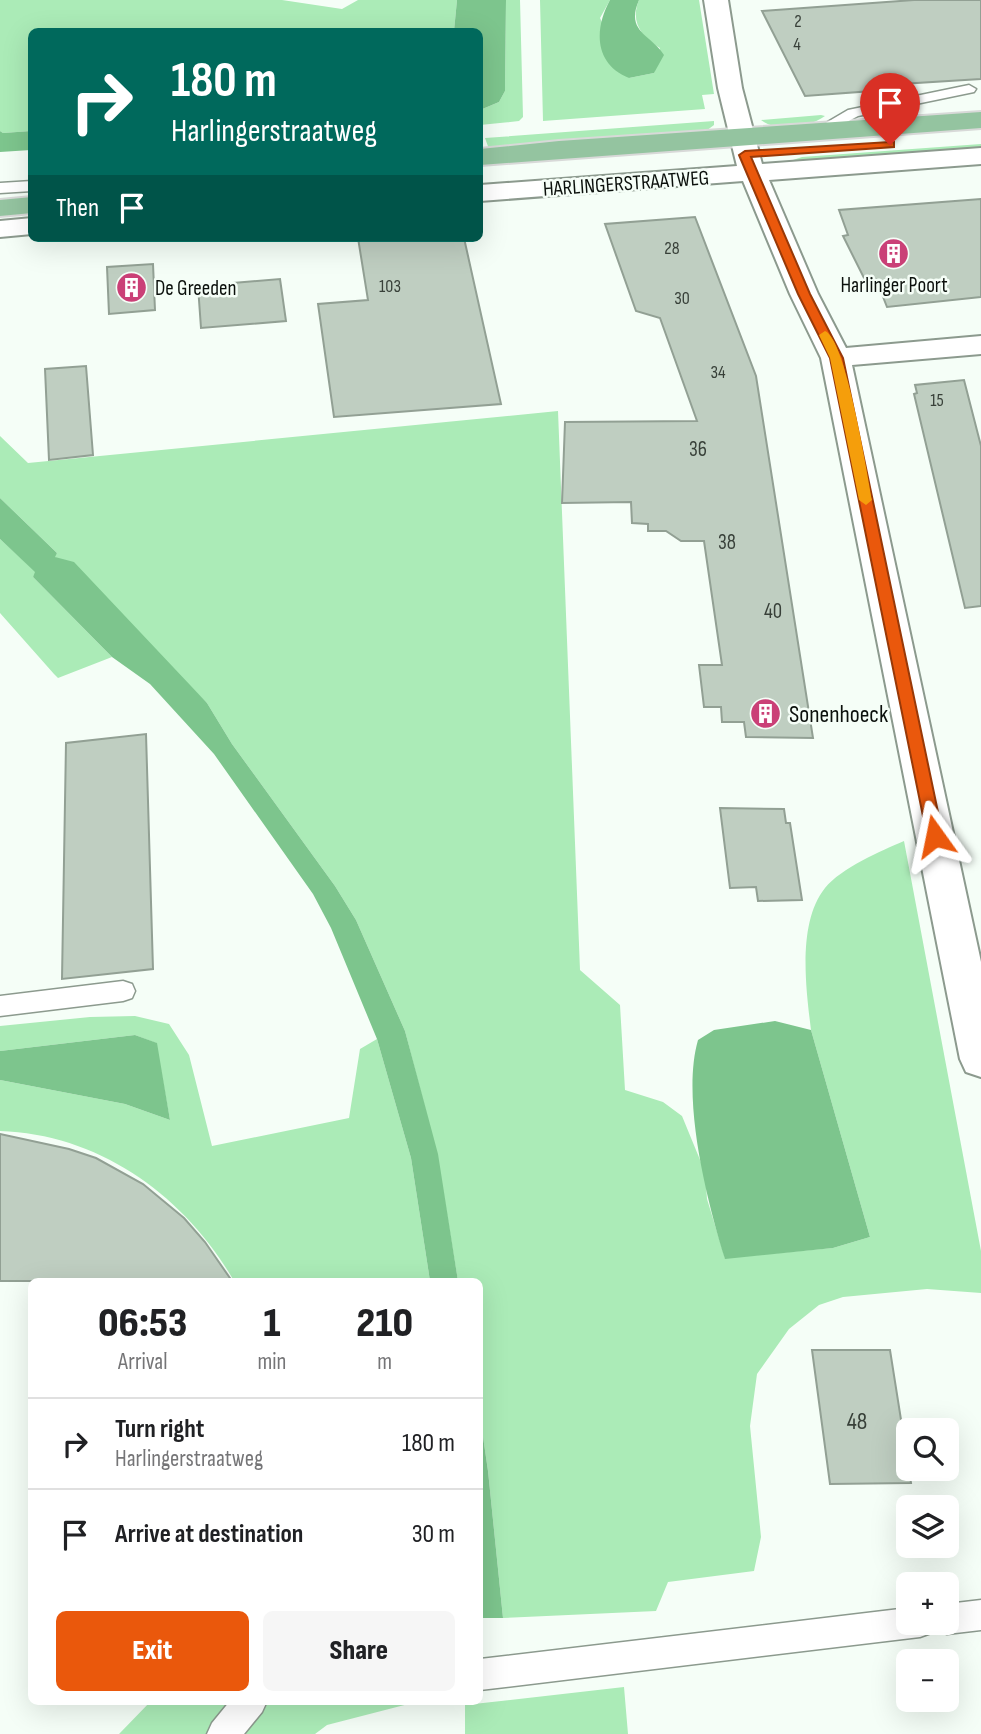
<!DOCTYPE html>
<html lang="en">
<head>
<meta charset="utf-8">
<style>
  :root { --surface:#fff; --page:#f6f6f6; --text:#202124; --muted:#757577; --line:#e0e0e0; --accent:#ea580c }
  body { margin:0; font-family:"Sofia Sans Condensed",sans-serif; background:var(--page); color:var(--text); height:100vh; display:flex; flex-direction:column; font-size:26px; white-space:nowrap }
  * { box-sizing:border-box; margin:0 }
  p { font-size:23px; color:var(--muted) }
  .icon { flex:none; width:38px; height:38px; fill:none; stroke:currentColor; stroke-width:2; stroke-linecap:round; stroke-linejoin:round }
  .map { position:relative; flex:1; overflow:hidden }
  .details { position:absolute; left:28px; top:1278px; width:455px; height:427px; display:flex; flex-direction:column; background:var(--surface); border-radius:10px; box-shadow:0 7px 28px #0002 }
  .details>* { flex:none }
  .top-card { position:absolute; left:28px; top:28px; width:455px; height:214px; border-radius:10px; box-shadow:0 7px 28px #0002; background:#00695c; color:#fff; overflow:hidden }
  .buttons { position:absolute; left:896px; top:1418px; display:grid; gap:14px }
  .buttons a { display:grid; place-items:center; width:63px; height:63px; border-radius:10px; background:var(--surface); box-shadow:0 7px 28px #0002; font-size:35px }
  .pin { position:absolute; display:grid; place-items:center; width:60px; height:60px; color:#fff; margin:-72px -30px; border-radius:50% 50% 50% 0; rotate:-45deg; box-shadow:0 0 7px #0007 }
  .pin .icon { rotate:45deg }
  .me { position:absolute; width:77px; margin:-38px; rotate:348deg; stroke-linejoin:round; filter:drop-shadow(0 0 5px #0008) }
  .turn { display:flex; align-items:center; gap:24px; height:147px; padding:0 28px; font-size:32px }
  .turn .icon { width:91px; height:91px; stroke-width:2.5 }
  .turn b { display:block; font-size:49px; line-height:60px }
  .then { display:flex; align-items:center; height:66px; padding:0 28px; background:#0003; gap:14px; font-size:26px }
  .eta { display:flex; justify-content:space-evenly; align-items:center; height:119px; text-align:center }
  .eta b { font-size:42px; font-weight:800; line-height:49px }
  .action { display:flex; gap:14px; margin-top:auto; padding:14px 28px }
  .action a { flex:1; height:80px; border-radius:10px; background:var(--accent); color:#fff; font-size:28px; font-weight:800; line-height:80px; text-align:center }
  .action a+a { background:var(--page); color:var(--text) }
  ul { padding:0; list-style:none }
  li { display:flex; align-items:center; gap:21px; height:91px; padding:0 28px; border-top:2px solid var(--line) }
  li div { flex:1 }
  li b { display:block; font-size:26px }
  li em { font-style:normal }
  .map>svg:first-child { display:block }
</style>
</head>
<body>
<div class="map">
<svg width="981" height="1734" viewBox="0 0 981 1734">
  <rect width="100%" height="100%" fill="#f5fef7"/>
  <!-- green -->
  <path fill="#abebb7" d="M0,0H282L342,9L358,0H457L454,31L32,32L31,131L3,133L0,131Z
    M506,0H520L523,117L519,121L480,125V110L499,102L505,91Z
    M540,0H610L600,18L629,78L654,73L660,48C641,37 630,21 639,0H699L714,94L702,95L705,109L543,121Z
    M821,115L825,116C808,128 779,133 761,120Z
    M714,121V125L706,131L490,152L485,138Z
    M981,144V151L784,163L802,157Z
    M558,411L580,970L620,1005L625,1090L663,1102L682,1116L705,1172L707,1199L725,1258L833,1248L870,1237L811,1030C806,989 797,923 825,888C841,868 881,851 904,841L981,1251V1293L927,1289L843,1297L819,1305L789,1329L757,1374L750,1426L761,1537L754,1571L668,1582L656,1611L503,1618L488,1471L480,1416V1281H458L437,1154L405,1031L356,920L335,886L232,744L207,703L54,556L57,553L0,498V436L28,463Z
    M0,539L36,572L33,577L112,657L58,678L54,674L0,613Z
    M135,1016L169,1024L189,1055L212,1146L349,1118L360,1049L377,1039L411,1158L430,1281H234C186,1197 100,1134 0,1131V1080L125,1104L170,1120L156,1043L135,1035L0,1051V1026L90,1017Z
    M624,1687L628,1734H465V1705Z
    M151,1701H420L327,1725L315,1734H119Z"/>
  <!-- water -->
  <path fill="#7dc58d" d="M457,0H506L505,91L499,102L480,110V32L454,31Z
    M610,0H639C625,32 651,34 664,55L654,73L629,78C594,64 594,29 610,0Z
    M0,131L3,133L31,131V150L0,152Z
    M0,498L57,553L55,557L74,562L207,703L232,744L335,886L356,920L405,1031L438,1154L458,1281H430L411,1158L377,1039L331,928L313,894L214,754L150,684L112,657L33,577L35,572L0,539Z
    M775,1021L811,1030L870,1237L833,1248L725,1259C707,1201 681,1099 698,1040L714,1030Z
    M135,1035L157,1043L170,1120L125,1104L0,1080V1051Z
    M480,1416L488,1471L503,1618H480Z"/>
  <!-- building -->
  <path fill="#bfcec1" stroke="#92a094" stroke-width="2" d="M914,0H981V79L869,86L872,91L805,96L762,11Z
    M981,199V297L887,307L876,279L865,280L843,236L848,235L839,210Z
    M695,217L756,376L813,738L746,737L744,722H722L721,707H704L699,665H722L704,541H681L666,531H648V524L632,523L631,502L562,503L565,422L697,421L660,318L636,311L605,224Z
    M358,238H464L501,404L334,417L318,304L368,300Z
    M153,264L155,310L109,314L107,267Z
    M280,279L286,321L201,328L198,286Z
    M86,366L93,455L49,460L45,369Z
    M964,380L981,446V606L965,608L914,394L917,393L915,385Z
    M146,734L153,969L62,979L66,743Z
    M720,808L784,809L786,823H790L802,900L758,901L756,887L730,888Z
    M0,1134L69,1149L96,1158L143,1184L184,1218L205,1242L232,1281H0Z
    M812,1350H890L911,1483L830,1484Z"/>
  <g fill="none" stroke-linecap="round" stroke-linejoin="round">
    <defs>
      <path id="lane" d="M969,85L976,89L974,92L858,116L822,135L814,130L848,110Z
        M32,181V191L0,193V183Z
        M123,981L132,984L135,991L132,998L123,1001L0,1016V996Z
        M981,1600V1630L947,1634L936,1630L934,1625L931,1633L920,1637L480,1690V1659L908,1608V1622H947V1604Z
        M230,1701H267L262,1712L244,1734H207L212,1723Z"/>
      <path id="street" d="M704,0H728L742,88L762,164L981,148V164L769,180L818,294L846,348L981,336V354L852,365L981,962V1077L966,1072L960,1059L821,358L790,294L743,181L480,201V185L737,166L718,88Z
        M32,218V234L0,237V221Z"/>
      <path id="primary" d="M981,112V128L480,165V149L559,141Z
        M32,197V213L0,216V200Z"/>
    </defs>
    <!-- lane casing -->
    <use href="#lane" stroke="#8c9a8e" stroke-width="3"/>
    <!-- street casing -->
    <use href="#street" stroke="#8c9a8e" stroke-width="4"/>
    <!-- primary casing -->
    <use href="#primary" stroke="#d8d9d8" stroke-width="4"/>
    <!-- lane -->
    <use href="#lane" fill="#fff" fill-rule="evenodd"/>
    <!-- street -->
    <use href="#street" fill="#fff" fill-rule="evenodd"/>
    <!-- primary -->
    <use href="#primary" fill="#94c4a0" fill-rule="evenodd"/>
  </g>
  <!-- route -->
  <path fill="#ea580c" stroke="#983908" stroke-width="2" d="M890,142H894V147L751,157L810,294L843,358L943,836L935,843L927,836L830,358L798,294L739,155L745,151Z"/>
  <!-- slow -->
  <path fill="#f59e0b" d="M825,331C846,339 867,473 872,500L866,505L859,500L830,358L819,335Z"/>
  <!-- icons -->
  <defs>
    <symbol id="building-disc" viewBox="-11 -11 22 22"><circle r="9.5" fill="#ca4077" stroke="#f5fef7"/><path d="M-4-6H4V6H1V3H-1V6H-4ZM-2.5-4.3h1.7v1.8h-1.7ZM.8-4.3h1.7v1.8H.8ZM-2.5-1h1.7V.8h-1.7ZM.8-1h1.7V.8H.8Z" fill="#fff"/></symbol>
  </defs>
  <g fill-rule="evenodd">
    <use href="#building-disc" x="876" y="236" width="35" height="35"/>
    <use href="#building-disc" x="114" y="270" width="35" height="35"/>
    <use href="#building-disc" x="748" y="696" width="35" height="35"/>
  </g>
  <g text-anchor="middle" stroke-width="5" stroke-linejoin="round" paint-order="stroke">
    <!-- far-number labels -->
    <g font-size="18" fill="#384039">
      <text x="798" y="27">2</text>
      <text x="797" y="50">4</text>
      <text x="672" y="254">28</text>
      <text x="390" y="292">103</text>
      <text x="682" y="304">30</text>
      <text x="718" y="378">34</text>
      <text x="937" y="406">15</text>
    </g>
    <!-- far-street labels -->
    <g font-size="21" fill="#0b100c" stroke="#f5fef7">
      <text transform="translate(626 183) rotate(-4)" y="7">HARLINGERSTRAATWEG</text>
    </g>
    <!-- far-poi labels -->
    <g font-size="21" fill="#0b100c" stroke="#f5fef7">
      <text x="894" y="292">Harlinger Poort</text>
      <text x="155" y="295" text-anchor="start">De Greeden</text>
    </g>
    <!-- number labels -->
    <g font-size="21" fill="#384039">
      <text x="698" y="456">36</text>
      <text x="727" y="549">38</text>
      <text x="773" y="618">40</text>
    </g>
    <!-- poi labels -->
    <g font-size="24" fill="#0b100c" stroke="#f5fef7" text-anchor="start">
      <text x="789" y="722">Sonenhoeck</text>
    </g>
    <!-- near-number labels -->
    <g font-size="24" fill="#384039">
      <text x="857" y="1429">48</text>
    </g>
  </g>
</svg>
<div class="buttons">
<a><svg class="icon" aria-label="search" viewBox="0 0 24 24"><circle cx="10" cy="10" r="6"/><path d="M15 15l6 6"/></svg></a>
<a><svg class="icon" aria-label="layers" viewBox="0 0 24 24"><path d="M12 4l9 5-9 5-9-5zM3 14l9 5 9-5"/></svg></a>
<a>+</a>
<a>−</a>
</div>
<div class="pin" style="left:890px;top:145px;background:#d93025"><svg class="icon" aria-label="arrive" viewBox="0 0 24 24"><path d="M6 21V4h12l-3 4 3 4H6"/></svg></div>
<svg class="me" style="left:935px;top:836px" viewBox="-20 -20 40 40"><path d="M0-17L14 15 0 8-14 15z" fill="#ea580c" stroke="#fff" stroke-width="4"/></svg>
<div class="top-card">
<div class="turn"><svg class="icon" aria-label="right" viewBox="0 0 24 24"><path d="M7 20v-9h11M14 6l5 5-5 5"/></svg><div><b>180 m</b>Harlingerstraatweg</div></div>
<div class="then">Then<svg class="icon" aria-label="arrive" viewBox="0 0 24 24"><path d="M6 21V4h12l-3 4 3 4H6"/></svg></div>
</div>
<section class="details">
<div class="eta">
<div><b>06:53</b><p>Arrival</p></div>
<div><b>1</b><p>min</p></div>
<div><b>210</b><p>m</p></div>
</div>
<ul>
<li><svg class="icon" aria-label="right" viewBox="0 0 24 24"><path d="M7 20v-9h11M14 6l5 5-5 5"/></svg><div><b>Turn right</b><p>Harlingerstraatweg</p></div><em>180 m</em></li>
<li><svg class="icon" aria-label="arrive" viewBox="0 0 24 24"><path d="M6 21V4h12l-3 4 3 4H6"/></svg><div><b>Arrive at destination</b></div><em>30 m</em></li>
</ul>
<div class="action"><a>Exit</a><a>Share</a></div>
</section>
</div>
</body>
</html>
